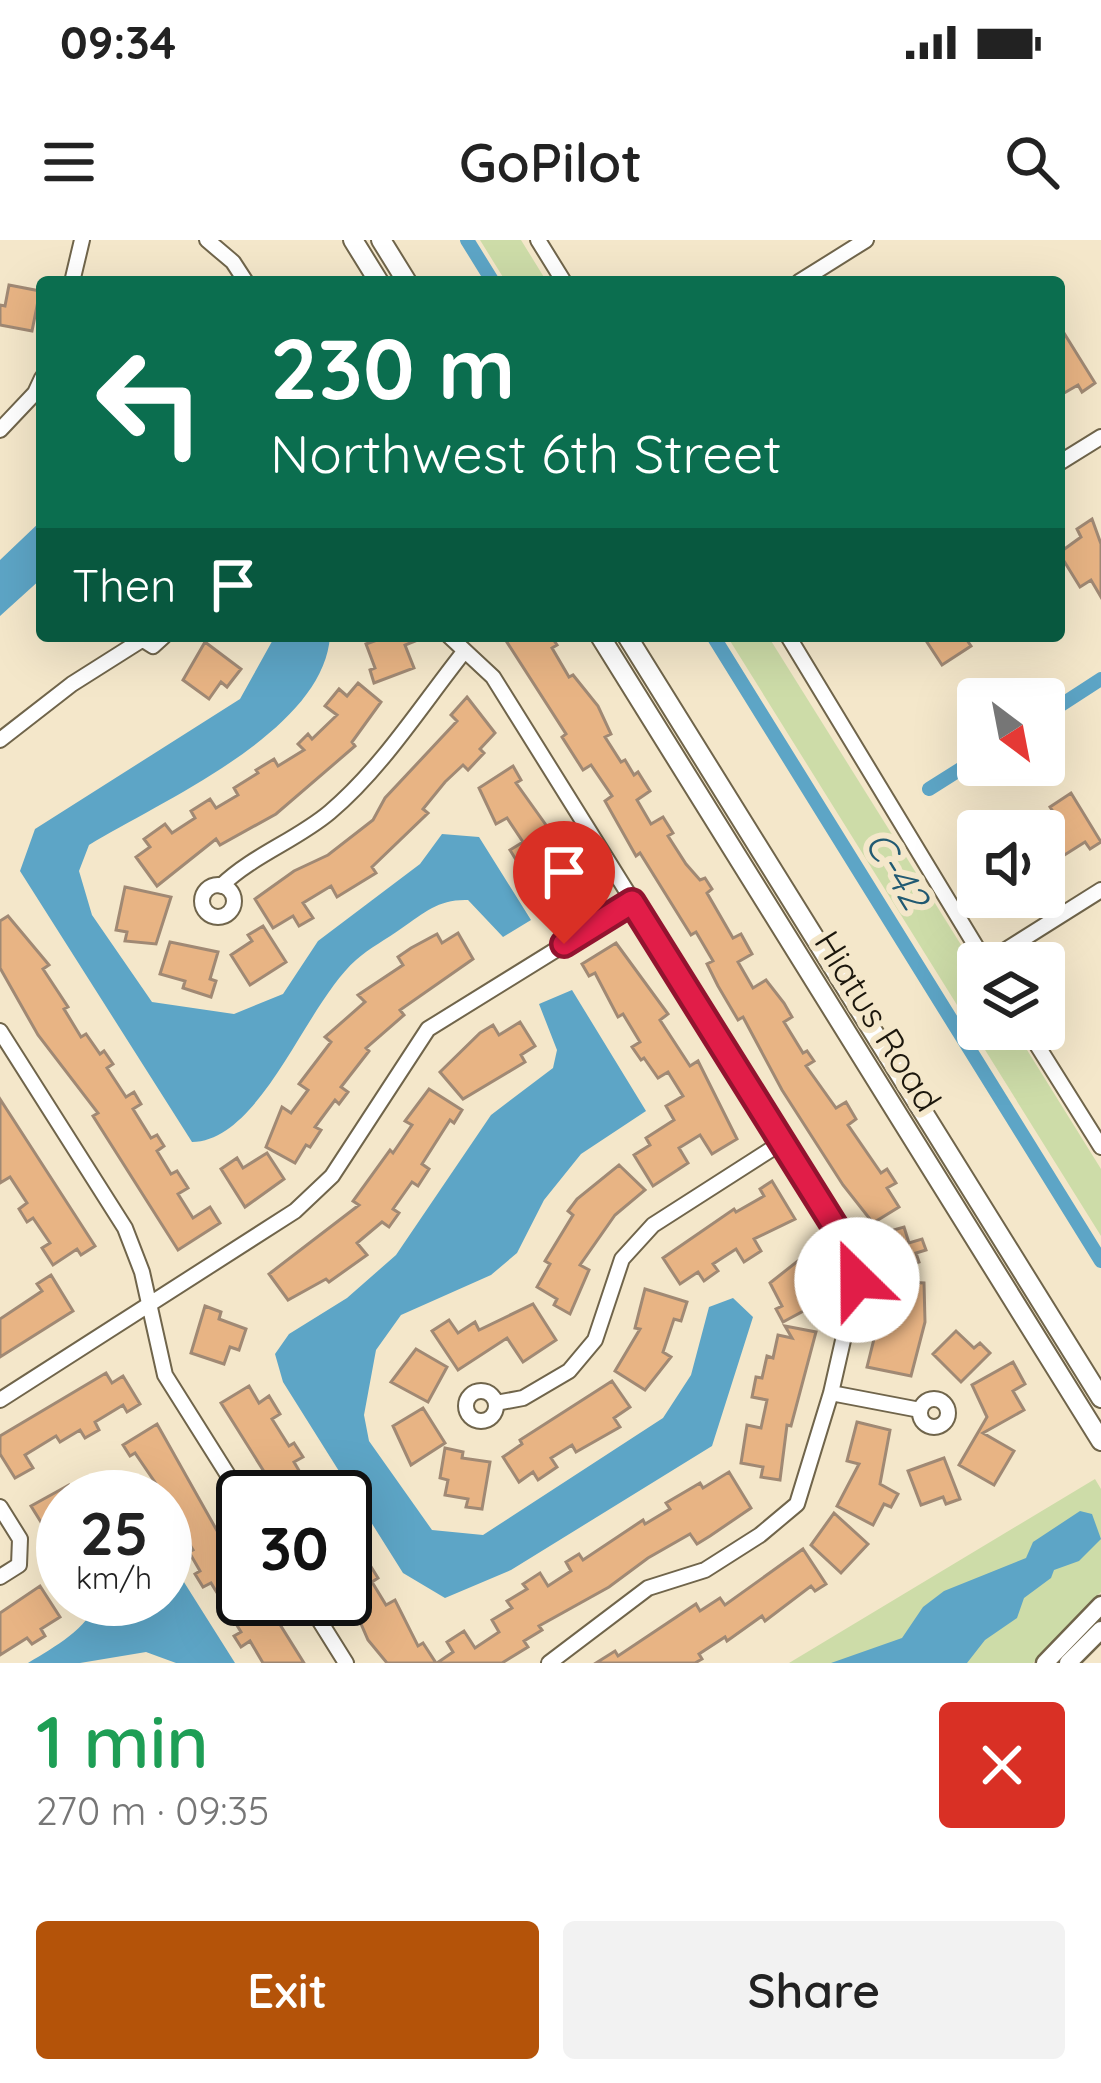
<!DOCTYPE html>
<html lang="en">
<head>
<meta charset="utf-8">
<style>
  :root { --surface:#fff; --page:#f2f2f2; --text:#222; --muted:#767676; --accent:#b45309 }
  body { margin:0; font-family:Quicksand,sans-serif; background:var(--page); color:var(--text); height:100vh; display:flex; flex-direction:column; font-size:45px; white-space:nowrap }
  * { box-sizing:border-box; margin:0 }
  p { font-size:39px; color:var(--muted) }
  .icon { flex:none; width:66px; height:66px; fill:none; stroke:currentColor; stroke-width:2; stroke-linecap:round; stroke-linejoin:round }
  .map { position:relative; height:1423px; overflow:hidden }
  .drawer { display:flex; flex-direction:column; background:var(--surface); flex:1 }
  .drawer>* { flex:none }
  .guide { position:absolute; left:36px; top:36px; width:1029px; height:366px; border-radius:12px; box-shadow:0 12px 48px #0002; background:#0b6e4f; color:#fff; overflow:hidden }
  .needle { width:78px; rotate:148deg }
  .fabs { position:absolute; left:957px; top:438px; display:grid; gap:24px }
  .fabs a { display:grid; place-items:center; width:108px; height:108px; border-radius:12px; background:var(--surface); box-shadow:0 12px 48px #0002; font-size:60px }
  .speed { position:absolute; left:36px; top:1230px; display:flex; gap:24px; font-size:60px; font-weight:700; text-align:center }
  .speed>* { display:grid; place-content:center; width:156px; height:156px; border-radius:50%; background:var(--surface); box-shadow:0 12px 48px #0002; line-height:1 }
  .speed small { font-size:30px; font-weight:400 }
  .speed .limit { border:6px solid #111; border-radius:18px; background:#fff; color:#111 }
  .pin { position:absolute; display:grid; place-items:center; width:102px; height:102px; color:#fff; margin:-123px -51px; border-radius:50% 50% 50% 0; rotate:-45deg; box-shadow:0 0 12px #0007 }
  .pin .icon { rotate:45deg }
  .me { position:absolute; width:132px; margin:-66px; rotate:337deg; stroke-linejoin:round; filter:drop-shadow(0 0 9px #0008) }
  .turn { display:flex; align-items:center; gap:42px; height:252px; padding:0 36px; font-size:54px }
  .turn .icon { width:156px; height:156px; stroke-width:2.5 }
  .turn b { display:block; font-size:84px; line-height:102px }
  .then { display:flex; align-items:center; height:114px; padding:0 36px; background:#0003; gap:24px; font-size:45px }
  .round { display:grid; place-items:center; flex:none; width:126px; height:126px; border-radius:12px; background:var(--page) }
  .headline { display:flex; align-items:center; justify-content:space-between; height:204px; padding:0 36px }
  h1 { font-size:72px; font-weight:600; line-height:90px; color:#1e9e55 }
  .cta { display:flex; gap:24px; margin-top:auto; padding:24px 36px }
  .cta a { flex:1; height:138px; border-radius:12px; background:var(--accent); color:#fff; font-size:48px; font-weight:600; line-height:138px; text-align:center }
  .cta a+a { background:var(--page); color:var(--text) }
  .status { display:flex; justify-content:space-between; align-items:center; height:84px; padding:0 60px; background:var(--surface); direction:ltr }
  .status svg { height:33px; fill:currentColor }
  header { display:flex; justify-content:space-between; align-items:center; height:156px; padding:0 36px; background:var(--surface); font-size:54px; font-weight:600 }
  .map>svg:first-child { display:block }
</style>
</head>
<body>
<div class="status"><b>09:34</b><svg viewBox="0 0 49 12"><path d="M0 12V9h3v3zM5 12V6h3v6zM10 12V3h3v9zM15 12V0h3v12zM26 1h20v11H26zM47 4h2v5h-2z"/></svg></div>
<header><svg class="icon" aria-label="menu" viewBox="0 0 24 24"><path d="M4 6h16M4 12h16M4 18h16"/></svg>GoPilot<svg class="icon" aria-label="search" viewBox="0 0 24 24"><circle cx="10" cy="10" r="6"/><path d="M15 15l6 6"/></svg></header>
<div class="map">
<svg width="1101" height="1423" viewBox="0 0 1101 1423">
  <rect width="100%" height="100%" fill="#f4e7ca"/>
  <!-- green -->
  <path fill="#cddca8" d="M480,0H521L547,42H506Z
    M727,396H768L978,732V789H1014L1101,929V996Z
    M1095,1239L1101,1249V1352L1033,1423H789Z"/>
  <!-- water -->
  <path fill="#5da5c6" d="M42,280V338L0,376V320Z
    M275,396H330C324,491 163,560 89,605L79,631L92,675L152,762L234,774L283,754L318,701L420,624L442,594L479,597L531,680L503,697L468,660C439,659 425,672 402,688C387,699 369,708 356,720C305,765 262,900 192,902L20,631L35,589L240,459Z
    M572,750L646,871L581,914L544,960L517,1013L491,1035L401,1075L376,1110L364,1175L369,1201L432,1290L483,1295L663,1178L691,1135L709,1067L733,1058L753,1077L712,1206L511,1330L445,1358L403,1333L283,1142L275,1114L289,1094L347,1058L396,1015L491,875L553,828L557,810L539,764Z
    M1080,1271L1092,1274L1101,1299L1079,1321L1054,1330L1051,1338L1024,1358L1017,1378L985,1400L967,1423H831L902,1398L923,1367L944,1351L1026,1318L1033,1302Z
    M165,1312L235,1423H176L146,1412L80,1423H28C56,1406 86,1390 99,1359H165Z"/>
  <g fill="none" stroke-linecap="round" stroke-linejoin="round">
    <!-- canal -->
    <path stroke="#5da5c6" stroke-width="14" d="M467,0L493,42
      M713,396L1101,1021
      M1044,476L1101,439
      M929,549L978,518"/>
  </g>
  <!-- building -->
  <path fill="#e8b484" stroke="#a08974" stroke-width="3" d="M9,45L40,51L32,91L0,85V65L5,66Z
    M1059,85L1095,143L1082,152L1078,145L1059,156Z
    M1092,279L1101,304V357L1091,340L1080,347L1059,313L1081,297L1077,289Z
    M388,396L425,397L405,405L414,428L374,443L370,430L375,428L366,404Z
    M503,396H551L557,405L552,408L569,437L573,435L598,466L611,494L605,497L621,522L625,520L634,535L638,532L650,551L637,560L651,584L663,577L673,593L668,596L686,624L700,640L705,638L712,649L707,653L733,698L741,694L752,714L738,722L753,748L766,740L784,763L792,777L784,782L803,813L807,811L814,821L806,826L836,868L846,862L856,879L848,885L881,933L887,929L896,943L887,948L899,967L873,983L843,945L782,850L743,777L738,780L718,746L707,724L713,721L696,692L691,695L640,613L636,616L605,561L612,556L591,525L583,530L562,497L566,494Z
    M923,396H964L971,406L942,425Z
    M205,402L241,429L227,447L221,442L209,459L183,440Z
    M358,443L381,462L352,502L355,506L276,574L220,605L216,599L157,646L136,617L150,607L144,599L165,584L172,593L195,578L191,571L210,559L216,568L238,555L234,548L258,533L256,530L274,519L278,526L304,510L298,504L308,494L312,499L337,475L325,466L339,449L347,456Z
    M467,457L495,493L480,509L484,513L468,530L463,525L445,542L423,569L428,573L372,627L376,633L337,657L331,646L303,663L313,678L299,686L293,676L273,688L255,659L294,631L328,615L373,580L385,558L457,481L451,475Z
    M513,526L521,540L516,543L566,613L586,654L547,673L541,659L548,656L531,622L521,628L510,610L523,602L507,578L496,584L479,548Z
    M1071,553L1101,602L1090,609L1085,602L1055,621L1044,604V592L1060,582L1050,567Z
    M125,647L171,657L156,704L125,701L127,692L116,690Z
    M8,676L49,725L43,729L68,767L64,769L81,797L86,794L100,814L104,811L113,824L107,828L126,857L134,852L141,864L133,869L151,898L157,895L164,906L157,911L171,934L177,931L188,948L178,954L193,978L210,967L220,983L178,1010L93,876L98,873L38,795L0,728V681Z
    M263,686L286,722L250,745L231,715L252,701L248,695Z
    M458,693L473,719L400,770L404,775L366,808L369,811L341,847L348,852L339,864L335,860L315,887L321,890L310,907L306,905L295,923L266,907L282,867L291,873L308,850L299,844L331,802L325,797L365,762L358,755L403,725L398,717L411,708L437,694L442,703Z
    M170,702L218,712L210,739L216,741L211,757L183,748L185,741L160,734Z
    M616,703L668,774L660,780L690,826L698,821L737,899L712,914L700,895L679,908L688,923L653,946L634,915L650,905L646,898L674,880L666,866L683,856L668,832L658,838L644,818L641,820L632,807L640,802L623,774L618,777L595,733L589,736L582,724Z
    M520,782L535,806L521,815L525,822L463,859L440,832L480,793L493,785L499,795Z
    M429,849L462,870L454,883L450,880L422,924L429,929L418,946L412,942L393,969L399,973L389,987L382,982L357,1003L367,1015L329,1042L326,1039L288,1060L269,1034L359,965L353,961L390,910L393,913L412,885L405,881Z
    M0,859L95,1006L81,1015L77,1009L53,1025L42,1008L50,1003L33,978L27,982L19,969L27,963L10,937L0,943Z
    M267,913L284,939L245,967L221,929L237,918L243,928Z
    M619,925L645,950L615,975L580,1025L589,1030L570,1074L554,1065L557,1059L537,1047L550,1024L545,1021L573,975L568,971L577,959Z
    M772,941L795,979L754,999L761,1011L744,1022L736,1009L713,1024L718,1031L704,1041L698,1032L680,1044L663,1018L734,969L736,972L764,956L760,949Z
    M904,987L909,1003L922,999L926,1010L916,1013L919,1022L883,1033L872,996Z
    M799,1020L820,1062L783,1082L776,1069L782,1066L770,1043Z
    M51,1035L73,1071L0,1117V1079L42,1051L37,1044Z
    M886,1041L924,1043L925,1082L911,1136L867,1127L877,1087L883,1089Z
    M645,1049L687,1062L681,1081L674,1079L663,1112L671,1117L645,1150L615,1131L640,1089L635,1088Z
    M533,1064L556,1100L523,1122L507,1098L458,1130L432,1091L449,1080L458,1093L475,1082L479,1090Z
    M205,1066L221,1072L219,1079L246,1089L239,1110L230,1107L224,1124L191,1113Z
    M785,1086L816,1092L791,1186L787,1185L780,1240L761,1237L763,1227L741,1223L747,1185L761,1188L767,1160L752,1157L756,1137L762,1138L767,1116L773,1118L778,1095L792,1098Z
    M956,1091L974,1108L980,1103L990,1113L961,1142L933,1114Z
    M416,1109L447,1127L428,1162L391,1142Z
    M1013,1122L1025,1144L1013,1151L1024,1170L983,1193L1014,1211L994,1245L959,1225L987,1177L972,1145Z
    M106,1133L112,1143L123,1136L140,1164L127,1172L123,1165L95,1182L99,1190L85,1198L80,1190L60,1202L56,1196L25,1215L33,1228L15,1238L0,1214V1196Z
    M612,1141L630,1167L614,1178L620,1187L576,1212L572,1205L551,1218L557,1227L538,1240L533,1232L519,1242L503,1217L522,1204L520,1200Z
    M249,1146L259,1163L269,1156L280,1174L272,1179L289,1206L294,1203L303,1217L294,1222L308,1246L320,1238L332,1257H280L221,1163Z
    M423,1168L445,1203L411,1225L393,1186Z
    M857,1182L890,1190L880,1244L898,1254L891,1267L884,1264L873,1285L837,1266L859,1224L847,1221Z
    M157,1184L229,1312L232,1310L243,1327V1359H264L304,1423H263L250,1401L241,1407L234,1396L241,1392L227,1369L211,1343L203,1347L195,1334L200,1331L189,1312L193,1310L173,1277L168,1280L165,1275V1257L135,1213L130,1216L123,1205Z
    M445,1208L463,1212L462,1218L490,1222L482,1269L466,1267L468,1259L445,1255L448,1240L440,1238Z
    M944,1218L960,1259L946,1264L943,1257L921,1265L908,1231Z
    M729,1232L751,1268L710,1296L697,1304L690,1294L648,1318L609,1347L539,1386L542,1390L524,1401L528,1407L502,1423H437L453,1412L447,1402L464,1391L475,1408L499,1392L492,1380L512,1368L507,1361L527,1349L523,1344L540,1333L548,1346L571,1331L566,1322L579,1314L583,1320L643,1280L645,1284L670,1269L666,1263L700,1243L703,1248Z
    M69,1245L76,1257H63V1287L49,1295L31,1266Z
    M834,1273L868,1304L841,1333L811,1305Z
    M345,1296L352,1307L357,1304L378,1338L372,1342L386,1365L395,1360L418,1406L423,1403L436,1423H387L368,1400L345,1347Z
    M803,1309L826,1344L815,1351L811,1346L765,1381L762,1376L727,1401L725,1397L699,1414L702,1419L695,1423H596L615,1411L618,1416L696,1364L700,1371L720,1358L725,1365Z
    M40,1346L60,1377L41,1389L45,1396L32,1404L27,1398L0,1415V1373Z"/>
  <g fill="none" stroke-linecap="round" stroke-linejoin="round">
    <defs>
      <path id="minor" d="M207,0L233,22L246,42
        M538,0L564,42
        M72,42L82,0
        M799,42L866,0
        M0,190L35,153L42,138
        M1059,223L1101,197
        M137,396L153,406L164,396
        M449,396L493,437L840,993L857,1039L831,1153L797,1264L760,1295L705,1330L648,1348L549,1423
        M788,396L986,723
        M0,500L72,444L140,401
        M202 661a16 16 0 1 1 32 0a16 16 0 1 1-32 0Z
        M221,646C253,615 297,600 330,572C382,528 421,466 463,413
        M985,723L1101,650
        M1027,789L1101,907
        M0,791L125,988L142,1032L165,1135L243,1259
        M466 1166a15 15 0 1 1 30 0a15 15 0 1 1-30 0Z
        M831,1153L920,1170
        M920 1173a14 14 0 1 1 28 0a14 14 0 1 1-28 0Z
        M0,1160L295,971L332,936L428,789L633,662
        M496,1163L523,1158L569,1131L595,1100L622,1019L653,985L781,903
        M0,1267L20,1299L19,1325L0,1337
        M306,1359L346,1423"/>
      <path id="tertiary" d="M1045,1423L1101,1365
        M1068,1423L1101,1390"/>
      <path id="secondary" d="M353,0L379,42
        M381,0L407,42
        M600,396L1101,1201
        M627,396L1101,1158"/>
    </defs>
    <!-- minor casing -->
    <use href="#minor" stroke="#70654b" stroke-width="18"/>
    <!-- tertiary casing -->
    <use href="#tertiary" stroke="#70654b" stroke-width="21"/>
    <!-- secondary casing -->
    <use href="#secondary" stroke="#70654b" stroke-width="22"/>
    <!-- minor -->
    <use href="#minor" stroke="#fff" stroke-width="14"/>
    <!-- tertiary -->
    <use href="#tertiary" stroke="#fff" stroke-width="16"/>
    <!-- secondary -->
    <use href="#secondary" stroke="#fff" stroke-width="18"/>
  </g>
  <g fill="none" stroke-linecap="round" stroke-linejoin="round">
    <defs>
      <path id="route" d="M564,704L632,662L839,993L857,1040"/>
    </defs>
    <!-- route casing -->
    <use href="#route" stroke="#92132f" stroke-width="30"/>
    <!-- route -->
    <use href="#route" stroke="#e11d48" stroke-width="21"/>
  </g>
  <g text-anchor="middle" stroke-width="12" stroke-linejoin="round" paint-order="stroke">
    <!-- street labels -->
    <g font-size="36" fill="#1c170d" stroke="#f4e7ca">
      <text transform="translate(878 781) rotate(58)" y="13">Hiatus Road</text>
    </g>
    <!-- water labels -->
    <g font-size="39" font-style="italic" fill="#225a72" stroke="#f4e7ca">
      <text transform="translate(897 630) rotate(58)" y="14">C-42</text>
    </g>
  </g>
</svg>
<div class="fabs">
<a><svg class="needle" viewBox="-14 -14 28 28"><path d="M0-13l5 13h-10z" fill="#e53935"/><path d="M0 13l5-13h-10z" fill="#767676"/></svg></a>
<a><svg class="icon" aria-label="sound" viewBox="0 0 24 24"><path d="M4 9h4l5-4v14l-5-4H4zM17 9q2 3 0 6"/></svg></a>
<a><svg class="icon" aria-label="layers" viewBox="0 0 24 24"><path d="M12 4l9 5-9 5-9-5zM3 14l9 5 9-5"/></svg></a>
</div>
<div class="speed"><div>25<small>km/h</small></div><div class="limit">30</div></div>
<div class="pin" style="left:564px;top:704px;background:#d93025"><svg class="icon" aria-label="arrive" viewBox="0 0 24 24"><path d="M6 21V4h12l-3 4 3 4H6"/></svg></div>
<svg class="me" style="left:857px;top:1040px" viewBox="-20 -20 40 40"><circle r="19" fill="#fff"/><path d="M0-13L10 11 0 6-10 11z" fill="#e11d48"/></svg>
<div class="guide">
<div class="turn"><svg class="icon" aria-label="left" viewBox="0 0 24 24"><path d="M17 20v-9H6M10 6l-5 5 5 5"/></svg><div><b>230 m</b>Northwest 6th Street</div></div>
<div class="then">Then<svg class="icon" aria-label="arrive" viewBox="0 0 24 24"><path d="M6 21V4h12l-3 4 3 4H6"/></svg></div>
</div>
</div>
<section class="drawer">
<div class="headline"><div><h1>1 min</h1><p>270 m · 09:35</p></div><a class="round" style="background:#d93025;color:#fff"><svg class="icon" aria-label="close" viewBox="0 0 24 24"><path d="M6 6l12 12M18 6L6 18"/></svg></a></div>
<div class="cta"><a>Exit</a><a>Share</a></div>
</section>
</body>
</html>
